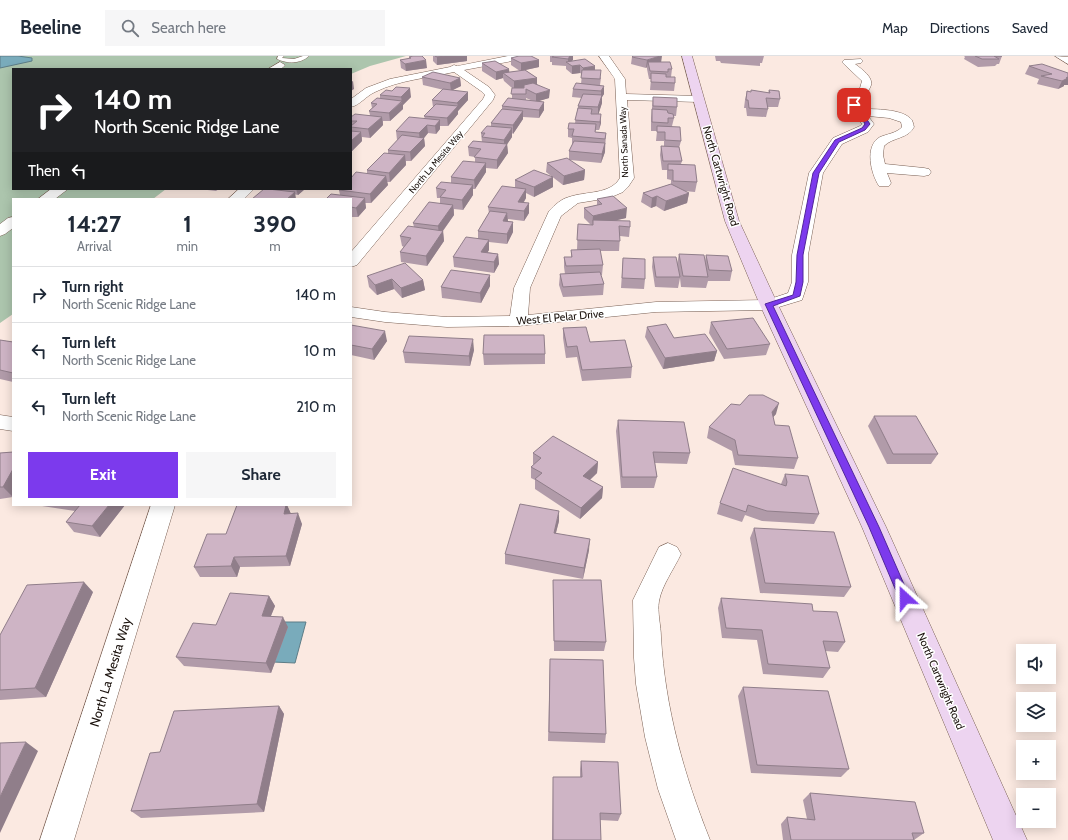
<!DOCTYPE html>
<html lang="en">
<head>
<meta charset="utf-8">
<style>
  :root { --surface:#fff; --page:#f6f6f7; --text:#1f2937; --muted:#747a83; --line:#e0e1e3; --accent:#7c3aed }
  body { margin:0; font-family:Cabin,sans-serif; background:var(--page); color:var(--text); height:100vh; display:flex; flex-direction:column; font-size:15px; white-space:nowrap }
  * { box-sizing:border-box; margin:0 }
  p { font-size:13px; color:var(--muted) }
  .icon { flex:none; width:22px; height:22px; fill:none; stroke:currentColor; stroke-width:2; stroke-linecap:round; stroke-linejoin:round }
  .map { position:relative; flex:1; overflow:hidden }
  .side { position:absolute; left:12px; top:142px; width:340px; height:308px; display:flex; flex-direction:column; background:var(--surface); border-radius:0px; box-shadow:0 2px 10px #0003 }
  .side>* { flex:none }
  .guide { position:absolute; left:12px; top:12px; width:340px; height:122px; border-radius:0px; box-shadow:0 2px 10px #0003; background:#202124; color:#fff; overflow:hidden }
  .fabs { position:absolute; left:1016px; top:588px; display:grid; gap:8px }
  .fabs a { display:grid; place-items:center; width:40px; height:40px; border-radius:0px; background:var(--surface); box-shadow:0 2px 10px #0003; font-size:20px }
  .pin { position:absolute; display:grid; place-items:center; width:34px; height:34px; color:#fff; margin:-17px; border-radius:8px; box-shadow:0 2px 6px #0006 }
  .me { position:absolute; width:44px; margin:-22px; rotate:336deg; stroke-linejoin:round; filter:drop-shadow(0 0 3px #0008) }
  .turn { display:flex; align-items:center; gap:14px; height:84px; padding:0 16px; font-size:18px }
  .turn .icon { width:52px; height:52px; stroke-width:2.5 }
  .turn b { display:block; font-size:28px; line-height:34px }
  .then { display:flex; align-items:center; height:38px; padding:0 16px; background:#0003; gap:8px; font-size:15px }
  .eta { display:flex; justify-content:space-evenly; align-items:center; height:68px; text-align:center }
  .eta b { font-size:24px; font-weight:800; line-height:28px }
  .button { display:flex; gap:8px; margin-top:auto; padding:8px 16px }
  .button a { flex:1; height:46px; border-radius:0px; background:var(--accent); color:#fff; font-size:16px; font-weight:800; line-height:46px; text-align:center }
  .button a+a { background:var(--page); color:var(--text) }
  ul { padding:0; list-style:none }
  li { display:flex; align-items:center; gap:12px; height:56px; padding:0 16px; border-top:1px solid var(--line) }
  li div { flex:1 }
  li b { display:block; font-size:15px }
  li em { font-style:normal }
  header { display:flex; align-items:center; gap:24px; box-sizing:border-box; height:56px; padding:0 20px; background:var(--surface); border-bottom:1px solid var(--line) }
  header strong { font-size:19px }
  nav { display:flex; gap:22px; margin-inline-start:auto; font-size:14px }
  .search { width:280px; height:36px; background:var(--page); display:flex; align-items:center; gap:10px; box-sizing:border-box; padding:0 14px; border-radius:0px; color:var(--muted); font-size:15px }
  .map>svg:first-child { display:block }
</style>
</head>
<body>
<header>
<strong>Beeline</strong>
<div class="search"><svg class="icon" aria-label="search" viewBox="0 0 24 24"><circle cx="10" cy="10" r="6"/><path d="M15 15l6 6"/></svg>Search here</div>
<nav><a>Map</a><a>Directions</a><a>Saved</a></nav>
</header>
<div class="map">
<svg width="1068" height="784" viewBox="0 0 1068 784">
  <rect width="100%" height="100%" fill="#fbe9e1"/>
  <!-- green -->
  <path fill="#acc5ad" d="M0,0H406L370,10L351,18V13H13V133H166L153,143H13V258L0,267Z"/>
  <!-- water -->
  <path fill="#79abbb" stroke="#5d7d87" d="M0,0H18L32,2V5L0,12Z
    M285,566H306L295,607L273,606Z"/>
  <g fill="none" stroke-linecap="round" stroke-linejoin="round">
    <defs>
      <path id="lane" d="M278,0H284L282,2L294,3L303,0H309C300,8 288,8 277,3Z"/>
      <path id="street" d="M508,0H528L523,3L464,14L489,31L495,39L493,44L357,209L351,211V196L483,43L485,39L481,35L454,16C428,22 399,24 375,36C366,40 360,49 351,51V43L366,32L390,23L450,11L454,9L457,10Z
        M599,0H609L625,23L626,38L699,40L704,43L699,46L627,44L634,122L628,131L623,136L609,142L578,147L561,160L530,232L528,259L656,246L767,244L788,237L792,226V199L809,117L833,82L860,70L862,68L848,49L847,43L860,32L862,25L844,8L842,6L844,4L861,3L863,5L861,7L855,8C874,22 878,29 858,44L863,53C874,53 901,53 910,62C913,64 913,68 914,71C908,83 893,81 884,90L883,99L885,108L924,112L929,113L931,116L929,119L924,120L887,117L891,127L889,130H879C871,118 864,90 880,81C887,78 897,77 902,71L901,66L889,62L868,60L874,68L868,76L842,88L823,117L808,199V226L802,244L769,254L656,256L518,270L447,271L385,266L351,261V251L385,256L447,261L510,260L514,232L549,155C555,149 561,143 569,141C586,135 610,139 620,122L615,23Z
        M1055,0L1068,1V8Z
        M280,6L285,9C281,15 274,13 268,13Z
        M51,133H68L55,143H38Z
        M239,133H254L244,143H228Z
        M13,161V172L5,178L0,180V168L8,162Z
        M0,359L13,361V375L0,373Z
        M151,449H175L74,784H40Z
        M668,487L677,491L681,498C674,513 662,529 659,545C657,556 661,570 661,581C665,652 684,719 710,784H676L658,733L645,681L636,628L634,602L633,544L659,491Z"/>
      <path id="secondary" d="M682,0H692L739,165L778,249L886,471L1027,784H993L862,471L760,249L725,165Z"/>
    </defs>
    <!-- lane casing -->
    <use href="#lane" stroke="#7a6155" stroke-width="1"/>
    <!-- street casing -->
    <use href="#street" stroke="#7a6155" stroke-width="1"/>
    <!-- secondary casing -->
    <use href="#secondary" stroke="#7a6155" stroke-width="1"/>
    <!-- lane -->
    <use href="#lane" fill="#fff" fill-rule="evenodd"/>
    <!-- street -->
    <use href="#street" fill="#fff" fill-rule="evenodd"/>
    <!-- secondary -->
    <use href="#secondary" fill="#edd4f0" fill-rule="evenodd"/>
  </g>
  <!-- wall -->
  <path fill="#b19ba9" fill-rule="evenodd" d="M433,0H467V5L437,9L433,5Z
    M550,0H573L572,5L595,14L601,22L600,29L604,38L602,41V47L598,58L601,67L599,74H596L595,76L606,77L605,96L601,107L570,104L585,114L584,124L563,129L546,116L547,107L569,103V95L572,89V82L568,81V73L575,67L578,50L582,42L572,41L573,33L581,28L582,18L580,17L572,18L566,13V10L552,9V6H550Z
    M715,0H764L762,7H760V10L721,7L720,5H716Z
    M964,0H1002L999,8H997L995,10L978,11L964,3L965,1Z
    M409,1L427,12L406,15L401,12L400,4L409,3Z
    M632,1L662,6L672,13L671,21L675,27L674,35L650,34L651,23H649L647,13V11L646,12L631,8Z
    M511,2L539,4V11L525,14L537,22V28L549,42L538,45L544,46V54L539,62L523,61V63L513,78L512,77V81L507,88L508,97L497,113L486,112V116L475,133H473V139L463,154L454,153V159L443,175L444,185L427,210L401,206L400,196L404,191L402,190L400,180L414,171L413,167L440,147V142H437L436,132L451,127V121L475,106V101L469,100L468,91L482,86L481,77L491,70V67L502,53V50L512,43V32L504,25L503,22L496,24L482,15V7L509,16L520,15L511,9ZM526,42L533,45L526,44Z
    M1029,10L1068,17V29H1064V30L1058,33L1037,28L1039,23L1025,18Z
    M422,21L460,22L461,30L452,34L468,44L458,55V58L448,70H440V73L436,78L428,77L424,82L425,90L411,105H406V109L390,126H387L388,129L371,147H365L366,152L358,161H351V143L340,139L339,134L367,117V114L388,98V94L398,84H397L396,75L425,63L424,60L433,51L432,44L444,34L423,29Z
    M751,34L768,37L769,34L780,43L778,51H768V53L766,61L747,60L746,52H744L745,44L747,35L751,36Z
    M380,39L411,41L403,49V53L390,65H383V69L370,82L362,81V85L351,96V61L370,59L369,55L372,52L371,47L380,43Z
    M653,41L677,51L676,60H673L674,62L672,70L681,85L679,92L682,105L681,108L697,126L695,136L684,135L689,137L687,147L664,155L656,150L651,152L641,146L643,137L671,128V124L667,123V114H662L660,99L661,90H664V85H656L657,75H651V62Z
    M515,124L553,131L534,141L526,137V142L524,146L529,157L524,165L508,163V165L513,166V176L507,188L489,186V194L487,196L498,198L499,208L494,217L454,211L453,201L478,182V175L489,157L488,151L515,132Z
    M199,133H219L216,135Z
    M272,133H305L298,139L273,134Z
    M597,143L626,162L616,164L630,171L629,181L620,180L619,195H600L603,209L602,219H601L604,228L603,239L563,241L559,229L560,218H565L564,211V201H571V194H577L578,168L591,169L584,162V152L597,149Z
    M679,198L705,205L706,199L732,215L730,225H708L706,232L681,231L680,222L678,232L655,231L652,211L653,201L677,208Z
    M623,202L645,223L644,233L621,232Z
    M490,219V230L481,247L442,242L441,231Z
    M367,220L423,224L425,234L402,242L394,233L377,239L369,231Z
    M711,266L770,288L766,299L724,303L709,277Z
    M351,269L387,285L374,304L351,299Z
    M647,271L674,282L717,295L714,305L663,313L645,281Z
    M563,272L590,286L632,311L631,322L582,325L577,301L566,302L563,282Z
    M0,284L13,286V326L0,323Z
    M474,294L470,310L405,307L403,296Z
    M483,298H545V308L484,309Z
    M776,358L773,361L775,369L798,402L794,413L735,409L732,395L707,382L709,371Z
    M874,360L938,398L931,408H887L868,370Z
    M618,364L690,397L687,408L655,407L657,421L654,432H621L616,375Z
    M13,396V441L0,443V397Z
    M533,397L598,406L597,417L590,424L603,431L602,442L580,463L535,433V424L531,422V411L534,409L533,408Z
    M785,418L819,458L814,468L762,465L745,459L742,466L717,458L720,447L781,428Z
    M41,449H125L100,481L74,476L66,466L75,455L42,450Z
    M237,449H287L291,458L302,468L290,510L240,511L237,521H200L194,511L226,478Z
    M559,465L556,477L589,494L583,523L505,508V498Z
    M754,472L851,531L844,541L760,537L750,482Z
    M553,524L606,586L604,595H554Z
    M93,536L46,641L0,644V579Z
    M269,540L275,550L271,560L288,571L271,617L184,610L176,601L216,569Z
    M721,542L813,555L845,586L838,596L825,595L830,612L823,622L763,618L757,584L722,582L718,552Z
    M550,603L606,678L605,687L548,685Z
    M743,631L849,713L841,721L751,717L738,640Z
    M279,650L284,658L264,756L141,762L131,755L160,696Z
    M581,705L621,758L618,765L600,764L601,784H552L553,721H580V713Z
    M810,737L924,777L914,784H783L781,768L787,761L807,763L803,744Z"/>
  <!-- shaded-wall -->
  <path fill="#907e8a" d="M445,0H467V5L437,9V1Z
    M570,0H573V4L569,8L568,7V3Z
    M660,0H662L661,7L648,6L647,11L646,12L647,4Z
    M426,4L427,12L406,15L405,8Z
    M539,4V11L521,15V7Z
    M580,9V17L572,18V10Z
    M595,10V18L583,19V12Z
    M509,13L510,21L503,17V22L496,24V16Z
    M1068,21V29H1064V30L1058,33L1062,25L1066,22Z
    M460,22L461,30L451,35L450,27Z
    M537,22V30L514,33V25Z
    M353,25L354,33L351,35V26Z
    M604,30V38L602,41V47L598,60V51L601,43V35Z
    M410,32L411,41L403,49V53L390,65L389,57L402,46L401,41Z
    M550,34L549,42L536,46V38Z
    M468,36V44L458,55V58L448,70L447,62L458,50L457,47Z
    M544,46V54L539,62V54Z
    M523,55V63L513,78V69Z
    M601,58V67L599,74Z
    M382,61L383,69L370,82L368,73Z
    M440,64V73L436,78L435,70Z
    M427,69L428,77L424,82L425,90L411,105L410,96L420,86L419,77Z
    M512,72V81L504,93V84Z
    M361,76L362,85L351,96V85Z
    M606,77L604,90L605,87V96L601,107L602,98L604,91Z
    M507,88L508,97L497,113V104Z
    M405,99L406,109L390,126L389,117Z
    M486,107V116L475,133L474,124Z
    M585,114L584,124L563,129L564,120Z
    M386,120L388,129L371,147L370,138Z
    M553,121V131L534,141V131Z
    M473,129V139L463,154L462,144Z
    M296,133H305L298,139Z
    M526,133V142L518,155V146Z
    M295,136L296,143H287Z
    M689,137L687,147L664,155L666,145Z
    M657,140L656,150L651,152L652,142Z
    M365,142L366,152L358,161L356,152Z
    M529,147V157L524,165V155Z
    M453,149L454,159L439,180L438,170Z
    M627,152L626,162L593,170V164L592,170L593,160Z
    M507,157L508,166L503,165Z
    M513,166V176L507,188V178Z
    M443,175L444,185L427,210L426,200Z
    M489,184V194L483,205L481,196Z
    M498,198L499,208L494,217V206Z
    M490,219V230L481,247L480,237Z
    M392,223L394,233L377,239L375,229Z
    M423,224L425,234L402,242L401,232Z
    M385,275L387,285L374,304L372,293Z
    M473,283L474,294L470,310L469,300Z
    M717,295L714,305L663,313L665,302Z
    M779,347L776,358L768,367L772,356Z
    M598,406L597,417L583,430V420Z
    M13,413V441L3,431Z
    M603,431L602,442L580,463L581,452Z
    M109,449H125L100,481L92,470Z
    M286,449H287L291,458H284Z
    M559,455V465L553,487L554,477Z
    M298,457L302,468L290,510L286,500Z
    M590,483L589,494L583,523L584,512Z
    M234,501L240,511L237,521L231,510Z
    M84,526L93,536L46,641L35,632Z
    M269,540L275,550L267,569L262,560Z
    M283,561L288,571L271,617L266,607Z
    M279,650L284,658L264,756L257,748Z
    M26,686L38,695L0,777V741Z"/>
  <!-- building -->
  <path fill="#ceb4c5" stroke="#907e8a" d="M413,0H422L426,4L405,8L400,4L411,2L409,1Z
    M435,0H445L437,1Z
    M519,0H531L539,4L521,7L511,2Z
    M554,0H570L568,3L552,1Z
    M633,0H660L647,4L632,1Z
    M975,0H1002H994L999,3H982Z
    M585,3L595,10L583,12L580,9L572,10L566,6Z
    M495,5L509,13L496,16L482,7Z
    M648,6H670L672,13H668V16L650,15Z
    M1042,8L1068,17V21L1066,22H1068L1062,25L1041,20L1052,18L1029,10Z
    M525,14L537,22L514,25L503,17Z
    M582,14H601L600,23L581,22Z
    M433,16L460,22L450,27L422,21Z
    M651,17L666,18V21H675V27L651,26Z
    M533,27L550,34L536,38L526,33V38H511L512,32H524V29Z
    M576,27L604,30L601,35L573,33Z
    M396,31L410,32L401,41L380,39L386,34L392,35Z
    M443,33L468,36L457,47L432,44Z
    M751,34L770,37L769,34L779,35L780,43L766,42L768,53L749,52L748,44H746L747,35L751,36Z
    M583,38L602,39L598,51L578,50Z
    M653,41L677,42V51L653,50Z
    M377,42L402,45L389,57L369,55L377,48L371,47Z
    M508,42L544,46L539,54L502,50Z
    M436,48L458,50L447,62L424,60Z
    M578,52L592,53L591,58H601L600,66L575,64Z
    M502,53L523,55L513,69L491,67Z
    M652,53L667,54L668,57L673,58L674,62H668V67L652,66Z
    M355,58L382,61L368,73L351,71V70L357,65H351V61Z
    M409,61L440,64L435,70L427,69L419,77L396,75Z
    M569,67L596,68L595,76L606,77L605,83L572,80L574,73H568Z
    M487,70L512,72L504,84L482,81L485,77H481Z
    M657,70L680,71L681,85L665,84V76H657Z
    M351,75L361,76L351,85Z
    M402,79L424,82L410,96L388,94Z
    M473,85L507,88L497,104L474,101L481,93L468,91Z
    M574,85L605,87L602,98L569,95Z
    M661,90L679,91L682,105H663Z
    M384,97L405,99L389,117L367,114Z
    M567,102L585,114L564,120L547,107Z
    M463,105L486,107L474,124L451,121Z
    M668,108L695,109L697,126L673,125V114H668Z
    M534,114L553,121L534,131L515,124Z
    M356,116L386,120L370,138L339,134L340,133H351V122Z
    M441,126L473,129L462,144L440,141L446,134L436,132Z
    M671,128L689,137L666,145L657,140L652,142L643,137Z
    M502,130L526,133L518,146L529,147L524,155L488,151Z
    M264,133H268L295,136L287,143H252Z
    M331,138L365,142L356,152L351,151V143H326Z
    M613,140L627,152L593,160L584,152L602,148L597,143Z
    M429,146L453,149L438,170L413,167Z
    M490,155L507,157L503,165L513,166L507,178L478,175Z
    M593,164L630,165V171L619,170L620,185L577,184L578,168L593,169Z
    M408,170L443,175L426,200L400,196L411,182L400,180Z
    M466,181L489,184L481,196L498,198L494,206L453,201Z
    M600,193L603,209L566,210L564,201H572L571,194Z
    M679,198L704,199L708,221L683,220Z
    M706,199L728,200L732,215L709,214Z
    M653,201H676L680,221H656Z
    M623,202L645,203V223L622,222Z
    M405,207L423,224L401,232L392,223L375,229L367,220Z
    M451,214L490,219L480,237L441,231Z
    M600,216L604,228L563,231L560,218Z
    M753,262L770,288L727,293L711,266Z
    M666,268L674,282L705,278L717,295L665,302L647,271Z
    M351,269L385,275L372,293L351,289Z
    M586,271L590,286L625,284L632,311L582,314L577,290L567,291L563,272Z
    M484,279H544L545,298H483Z
    M409,280L473,283L469,300L403,296Z
    M0,284L13,286V317L0,314Z
    M749,339H763L779,347L772,356L775,369L789,370L798,402L738,399L735,384L709,371L731,348L740,349Z
    M874,360H916L938,398H893Z
    M618,364L684,366L690,397L653,396L657,421H622Z
    M553,380L598,406L583,420L603,431L581,452L535,423L542,417L531,411L541,402L533,397Z
    M13,396V413L3,431H0V397Z
    M733,412L786,430L787,426L785,418L808,420L819,458L767,455L748,449L746,456L720,447Z
    M520,448L559,455L554,477L590,483L584,512L505,498Z
    M80,449H109L92,470L66,466Z
    M237,449H286L284,458L298,457L286,500L234,501L231,510L194,511L207,478H226Z
    M754,472L834,476L851,531L765,527Z
    M553,524H601L606,586L554,585Z
    M84,526L35,632L0,634V579L27,529Z
    M230,537L269,540L262,560L283,561L266,607L176,601L193,567L216,569Z
    M721,542L812,548L813,555L837,556L845,586L823,585L830,612L768,608L762,574L726,572Z
    M550,603L603,604L606,678L549,676Z
    M743,631L828,635L849,713L757,709Z
    M279,650L257,748L131,755L150,697L160,696L174,655Z
    M26,686L0,741V687Z
    M581,705L618,706L621,758L600,757L601,784H553V721H582Z
    M810,737L915,746L924,777H912L914,784H791L787,761L815,764Z"/>
  <!-- route -->
  <path fill="#7c3aed" stroke="#51269a" d="M853,48H856L870,68L865,74L839,86L819,117L803,199V226L800,240L773,250L879,471L910,542L909,546L905,547L901,546L899,542L869,471L765,248L793,239L796,226L797,199L813,117L835,84L862,72L865,68Z"/>
  <g text-anchor="middle" stroke-width="3" stroke-linejoin="round" paint-order="stroke">
    <!-- far-street labels -->
    <g font-size="9" fill="#1b120d" stroke="#fff">
      <text transform="translate(624 86) rotate(-92)" y="3">North Sanada Way</text>
      <text transform="translate(436 106) rotate(-50)" y="3">North La Mesita Way</text>
    </g>
    <!-- street labels -->
    <g font-size="11" fill="#1b120d" stroke="#fff">
      <text transform="translate(721 120) rotate(74)" y="4">North Cartwright Road</text>
      <text transform="translate(560 261) rotate(-5)" y="4">West El Pelar Drive</text>
      <text transform="translate(941 625) rotate(67)" y="4">North Cartwright Road</text>
    </g>
    <!-- near-street labels -->
    <g font-size="13" fill="#1b120d" stroke="#fff">
      <text transform="translate(110 616) rotate(-73)" y="5">North La Mesita Way</text>
    </g>
  </g>
</svg>
<div class="fabs">
<a><svg class="icon" aria-label="sound" viewBox="0 0 24 24"><path d="M4 9h4l5-4v14l-5-4H4zM17 9q2 3 0 6"/></svg></a>
<a><svg class="icon" aria-label="layers" viewBox="0 0 24 24"><path d="M12 4l9 5-9 5-9-5zM3 14l9 5 9-5"/></svg></a>
<a>+</a>
<a>−</a>
</div>
<div class="pin" style="left:854px;top:49px;background:#d93025"><svg class="icon" aria-label="arrive" viewBox="0 0 24 24"><path d="M6 21V4h12l-3 4 3 4H6"/></svg></div>
<svg class="me" style="left:905px;top:542px" viewBox="-20 -20 40 40"><path d="M0-17L14 15 0 8-14 15z" fill="#7c3aed" stroke="#fff" stroke-width="4"/></svg>
<div class="guide">
<div class="turn"><svg class="icon" aria-label="right" viewBox="0 0 24 24"><path d="M7 20v-9h11M14 6l5 5-5 5"/></svg><div><b>140 m</b>North Scenic Ridge Lane</div></div>
<div class="then">Then<svg class="icon" aria-label="left" viewBox="0 0 24 24"><path d="M17 20v-9H6M10 6l-5 5 5 5"/></svg></div>
</div>
<section class="side">
<div class="eta">
<div><b>14:27</b><p>Arrival</p></div>
<div><b>1</b><p>min</p></div>
<div><b>390</b><p>m</p></div>
</div>
<ul>
<li><svg class="icon" aria-label="right" viewBox="0 0 24 24"><path d="M7 20v-9h11M14 6l5 5-5 5"/></svg><div><b>Turn right</b><p>North Scenic Ridge Lane</p></div><em>140 m</em></li>
<li><svg class="icon" aria-label="left" viewBox="0 0 24 24"><path d="M17 20v-9H6M10 6l-5 5 5 5"/></svg><div><b>Turn left</b><p>North Scenic Ridge Lane</p></div><em>10 m</em></li>
<li><svg class="icon" aria-label="left" viewBox="0 0 24 24"><path d="M17 20v-9H6M10 6l-5 5 5 5"/></svg><div><b>Turn left</b><p>North Scenic Ridge Lane</p></div><em>210 m</em></li>
</ul>
<div class="button"><a>Exit</a><a>Share</a></div>
</section>
</div>
</body>
</html>
